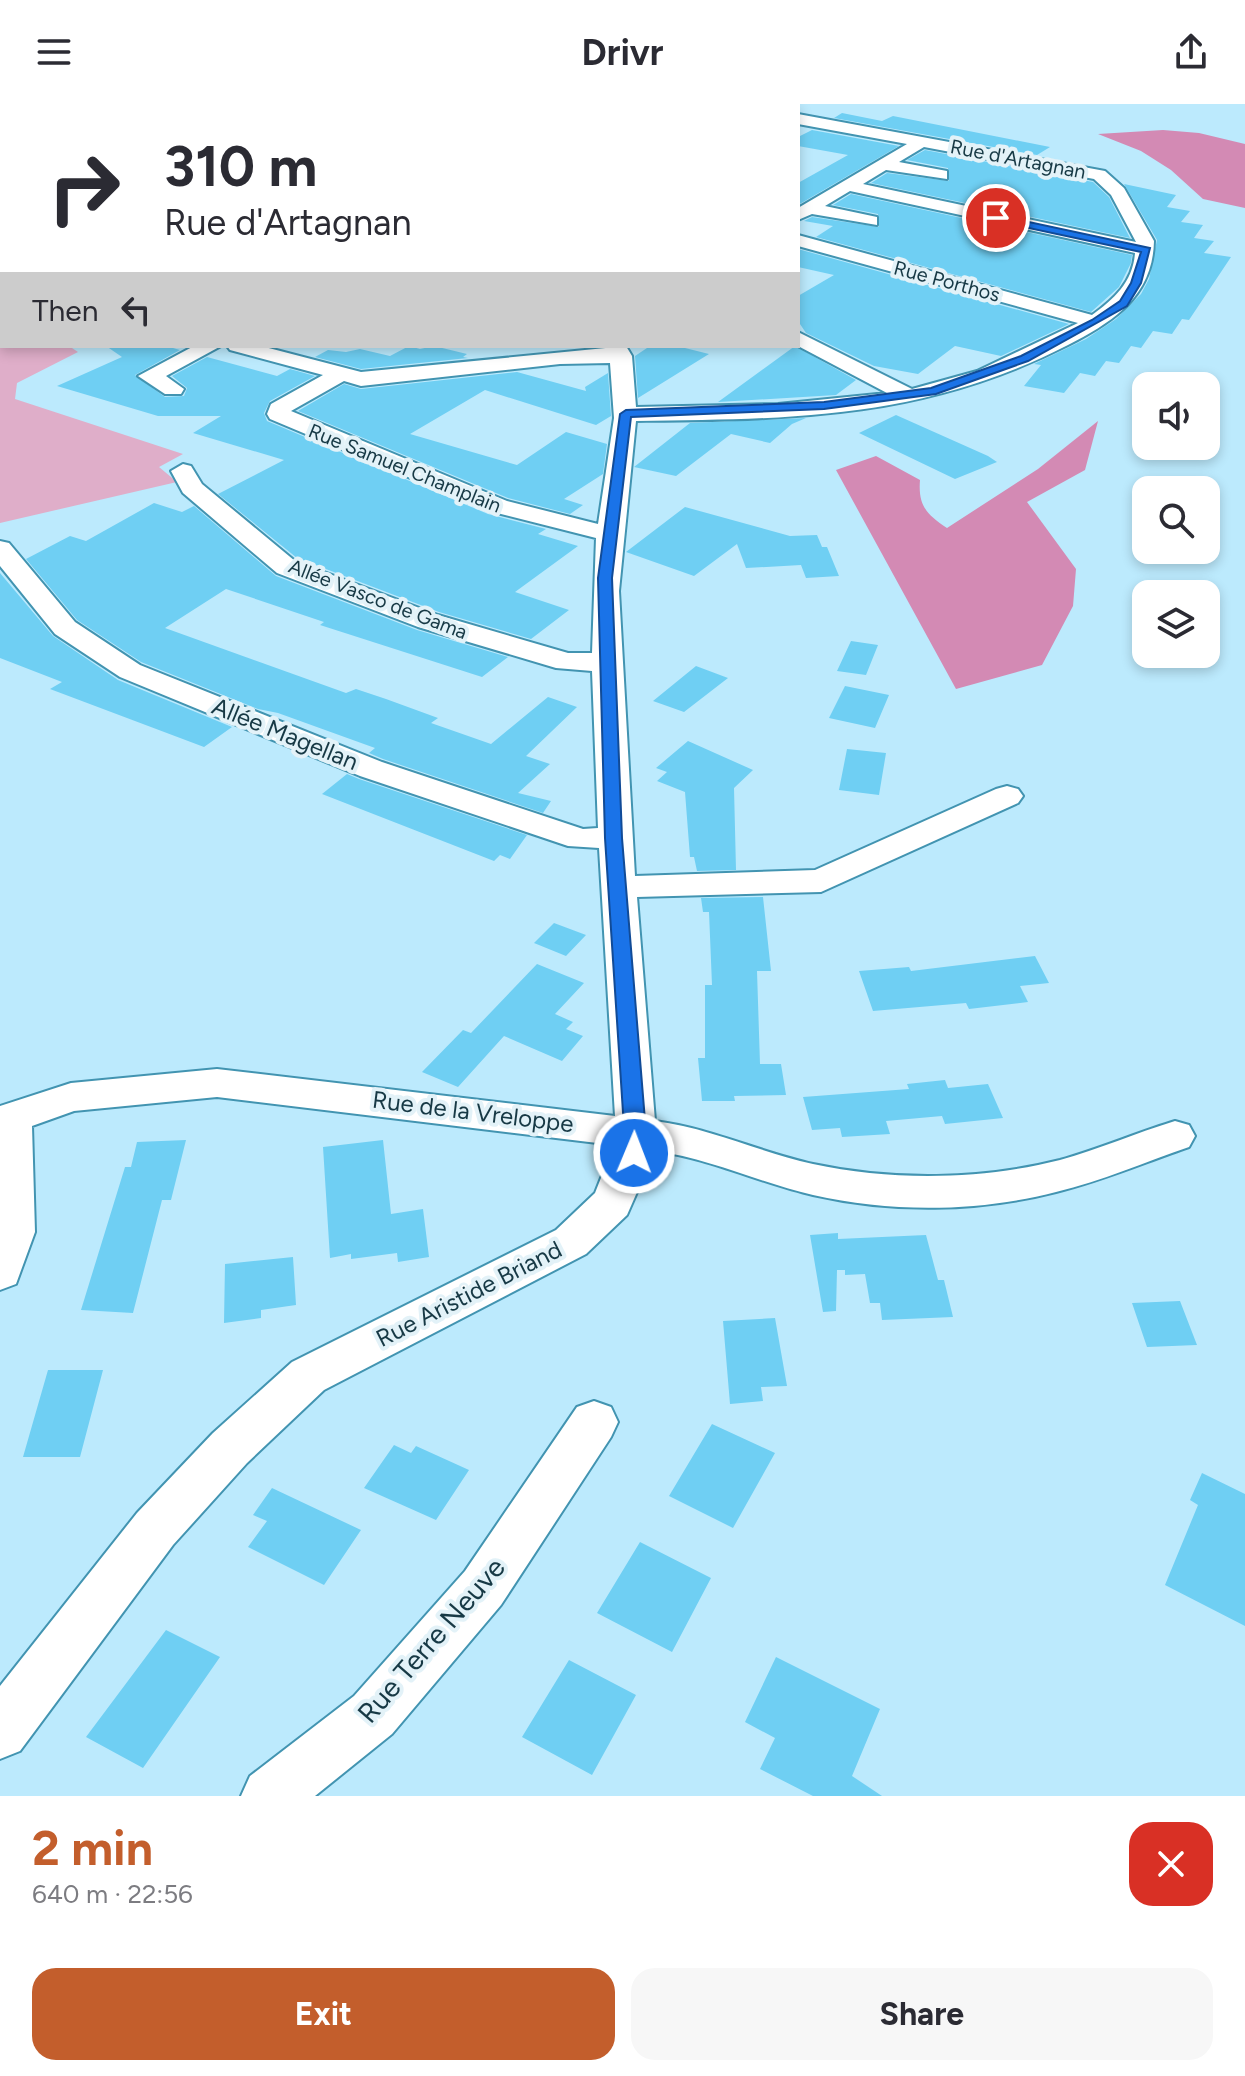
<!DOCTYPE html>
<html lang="en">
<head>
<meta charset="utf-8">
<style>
  :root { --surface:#fff; --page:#f7f7f7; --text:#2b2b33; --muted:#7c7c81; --accent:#c35e2c }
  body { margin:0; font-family:Figtree,sans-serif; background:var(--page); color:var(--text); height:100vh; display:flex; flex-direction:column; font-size:30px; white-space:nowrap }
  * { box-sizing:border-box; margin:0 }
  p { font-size:26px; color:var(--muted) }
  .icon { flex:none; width:44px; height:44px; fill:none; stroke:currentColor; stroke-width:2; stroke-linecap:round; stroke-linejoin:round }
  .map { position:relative; height:1692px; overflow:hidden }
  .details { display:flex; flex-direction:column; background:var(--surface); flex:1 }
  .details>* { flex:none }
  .top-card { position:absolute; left:0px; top:0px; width:800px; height:244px; box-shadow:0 4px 12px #0003; background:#fff; color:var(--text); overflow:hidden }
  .controls { position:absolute; left:1132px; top:268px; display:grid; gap:16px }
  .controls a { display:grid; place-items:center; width:88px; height:88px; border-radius:16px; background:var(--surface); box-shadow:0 4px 12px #0003; font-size:40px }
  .pin { position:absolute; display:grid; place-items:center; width:68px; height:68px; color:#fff; margin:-34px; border:4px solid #fff; border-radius:50%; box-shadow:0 2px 8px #0007 }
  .me { position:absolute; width:88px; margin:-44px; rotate:1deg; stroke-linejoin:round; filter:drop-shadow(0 0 6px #0008) }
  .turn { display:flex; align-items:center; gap:28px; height:168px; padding:0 32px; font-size:36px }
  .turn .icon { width:104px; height:104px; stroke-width:2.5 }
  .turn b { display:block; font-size:56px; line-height:68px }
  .then { display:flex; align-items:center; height:76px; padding:0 32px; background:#0003; gap:16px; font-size:30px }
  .round { display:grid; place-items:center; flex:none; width:84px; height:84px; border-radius:24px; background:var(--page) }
  .head { display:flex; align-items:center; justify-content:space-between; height:136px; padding:0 32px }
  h1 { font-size:48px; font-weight:700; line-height:60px; color:var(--accent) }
  .button { display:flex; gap:16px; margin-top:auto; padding:16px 32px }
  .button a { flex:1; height:92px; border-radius:24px; background:var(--accent); color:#fff; font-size:32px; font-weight:700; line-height:92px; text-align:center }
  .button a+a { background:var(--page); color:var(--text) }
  header { display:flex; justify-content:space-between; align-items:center; height:104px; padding:0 32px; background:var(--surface); font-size:36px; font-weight:700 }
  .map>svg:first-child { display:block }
</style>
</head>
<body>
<header><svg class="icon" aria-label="menu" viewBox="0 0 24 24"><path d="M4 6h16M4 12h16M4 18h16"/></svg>Drivr<svg class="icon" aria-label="share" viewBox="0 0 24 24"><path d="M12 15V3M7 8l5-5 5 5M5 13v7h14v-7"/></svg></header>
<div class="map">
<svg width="1245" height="1692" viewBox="0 0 1245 1692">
  <rect width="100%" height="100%" fill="#bceafd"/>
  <!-- green -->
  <path fill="#dfaec9" d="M0,188L2,242H69L78,248L17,279L15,295L183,350L159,363L177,378L0,419Z"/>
  <!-- forest -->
  <path fill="#d38ab4" d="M1163,26L1199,29L1245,40V104L1203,95L1171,66L1141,47L1098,30Z
    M1098,317L1085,366L1027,398L1076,465L1073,502L1042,561L956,585L836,366L876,352L920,376C918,401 926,410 947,424L1038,365Z"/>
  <!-- building -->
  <path fill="#6fcff3" d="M842,9L882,17L893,12L1050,43L1037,51L834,14Z
    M812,26L899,42L798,101V79L848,51L798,42V33Z
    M925,46L1093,78L1109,93L1130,134L871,79L887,69L949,77L948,64L907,56Z
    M1124,80L1176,91L1167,103L1190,107L1181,118L1203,121L1194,134L1214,137L1204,149L1231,153L1189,216L1182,215L1172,230L1153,227L1141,244L1131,242L1119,259L1106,257L1095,272L1080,269L1064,289L1024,282L1041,261L1034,260L1086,235L1116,215L1141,190L1149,175L1157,136Z
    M851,90L1132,151L1131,159L1119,183L1091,208L816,133L833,122L804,117L812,113L879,123L878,110L833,101Z
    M798,145L1069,220L1001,252L955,242L918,270L874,262L806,229L798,217V192L834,171L798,163Z
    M106,242H166L180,246L135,271L165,293L184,292L187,284L172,272L207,253L277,272L290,265L315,272L270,297L264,309L267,317L488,410L546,425L538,430L578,442L515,488L569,506L531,535L439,508L297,454L218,390L284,356L193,329L221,312H158L57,282L122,253Z
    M409,242L420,245L434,242L467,250L463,253L468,254L361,265L315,253L328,246L346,248L360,245L390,252Z
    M650,242H677L709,250L638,294L635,252Z
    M795,242L856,276L836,291L718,298Z
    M517,268L586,287L585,283L608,269L611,312L596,321L485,286L410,330L517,361L566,328L607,340L603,370L564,395L583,401L570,410L508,394L298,307L344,280L361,285Z
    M896,311L988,352L997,358L955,375L859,329Z
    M806,314L792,320L770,339L731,330L676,372L634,363L690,319Z
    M154,399L182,408L194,402L276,472L417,526L508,553L482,573L320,521L324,518L226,485L165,524L346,589L356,585L386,595L438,614L431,619L491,640L548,593L577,603L526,652L550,660L518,689L551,697L543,709L383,655L369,649L375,644L278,609L258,605L141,558L77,516L26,455L70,432L86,437Z
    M685,403L790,432L817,431L822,443H827L839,472L806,474L801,461L746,464L737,440L694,472L626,448Z
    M0,469L53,532L118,576L232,623L204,643L50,585L62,578L0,554Z
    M851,537L878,541L866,571L837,567Z
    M696,562L728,574L684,608L653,597Z
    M845,582L889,591L875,624L829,614Z
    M688,637L753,666L734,684L736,766L697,767L694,753H690L685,688L657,677L667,668L656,664Z
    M847,645L886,649L879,691L839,686Z
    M347,670L359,675L527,731L510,755L500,751L494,757L322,690Z
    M763,793L771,867H757L760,960H781L786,991L734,992L735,997H702L698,954H705V881H712L709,808H703L701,794Z
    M554,819L586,831L566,852L534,839Z
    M1035,852L1049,879L1020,882L1028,898L969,905L966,899L873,907L859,867L909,863L911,867Z
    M537,860L584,879L555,910L573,918L566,925L583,932L562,957L504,932L458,983L422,968L463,926L471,929Z
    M945,976L948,984L988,980L1003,1014L945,1020L942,1012L886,1017L890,1030L842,1033L840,1024L812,1026L803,993L909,985L907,980Z
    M186,1036L171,1096H162L133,1209L81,1206L125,1063H131L137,1038Z
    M383,1036L391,1110L423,1105L429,1153L398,1158L397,1149L351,1155V1150L330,1154L323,1043Z
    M838,1129V1135L926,1131L938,1176H944L953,1213L882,1216L880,1199H870L865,1170L845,1171V1166H837L836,1207L823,1208L810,1131Z
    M293,1153L296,1201L261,1206V1214L224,1219L225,1160Z
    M1180,1197L1197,1241L1147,1243L1132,1199Z
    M775,1214L787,1282L761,1283L763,1297L730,1300L723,1217Z
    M48,1266H103L80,1353H23Z
    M712,1320L775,1349L733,1424L669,1392Z
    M394,1341L411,1349L416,1342L469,1366L436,1416L364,1384Z
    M1202,1369L1245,1390V1522L1165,1481L1198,1401L1190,1396Z
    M272,1384L361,1426L324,1481L248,1443L267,1417L253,1411Z
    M640,1438L711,1474L672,1548L597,1509Z
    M166,1526L220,1553L143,1664L86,1633Z
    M776,1553L880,1605L852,1672L882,1692H813L760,1665L775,1634L745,1618Z
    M569,1556L636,1591L592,1671L522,1633Z"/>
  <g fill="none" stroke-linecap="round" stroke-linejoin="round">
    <defs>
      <path id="minor" d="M0,0H14L0,5Z
        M91,0H113L114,2H92Z
        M308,0H325L326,2H309Z
        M473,0H492L493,2H474Z
        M798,10L1105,67L1124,84L1154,137C1153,192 1113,218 1068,241C923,315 795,315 636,317L619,487L635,772L815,766L996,685L1007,682L1018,685L1023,692L1018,699L821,788L637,793L655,1017C710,1024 759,1048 813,1060C892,1077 981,1076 1060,1056C1099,1045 1136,1029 1175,1017L1189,1021L1195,1032L1189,1043C1145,1058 1102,1077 1056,1088C978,1108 892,1109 813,1091C760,1079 709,1054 655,1047L627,1111L586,1150L324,1286L247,1359L173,1441L20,1647L0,1655V1582L137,1409L213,1329L292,1258L556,1126L595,1089L614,1041L217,993L74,1007L32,1022L35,1128L16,1180L0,1186V1002L71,979L217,965L615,1012L599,744L568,742L360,672L120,573L55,530L0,462V437L9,439L75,518L140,561L382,658L583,725L598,724L592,567L556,564L418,523L277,469L183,389L171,367L183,360L191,362L202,380L295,457L438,511L568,549H592L596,434L489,407L270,315L267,310L271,300L323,271L230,246L227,242H261L361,268L626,242L632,252L636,303L778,300L887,289L798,242V228L912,285L977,267L1078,219L798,142V131L1092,211C1114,195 1133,178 1135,149L850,87L825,102L877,113V121L812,110L798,116V104L907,40L798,20ZM924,43L1094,75L1111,91L1136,138L863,80L886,66L947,75V67L899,58ZM610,259L614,314L598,420L507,397L291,307L344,277L361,282L560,260Z
        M0,61H2V71H0Z
        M0,105H2V117H0Z
        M0,133H2L0,145Z
        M0,175H2V187H0Z
        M194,242H221L166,272L184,285L181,290H165L138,272Z
        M594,1297L611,1303L618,1318L611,1333L501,1501L392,1630L315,1692H241L250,1672L354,1592L465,1467L577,1303Z"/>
    </defs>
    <!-- minor casing -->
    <use href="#minor" stroke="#4294b1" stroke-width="4"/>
    <!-- minor -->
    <use href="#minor" fill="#fff" fill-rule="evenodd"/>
  </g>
  <!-- route -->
  <path fill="#1a73e8" stroke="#114b97" stroke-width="2" d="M996,111L1150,144L1141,179L1127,202L1028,257L936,290L824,305L631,313L612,474L622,734L646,1029L641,1054H626L605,734L598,474L620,310L626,306L824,298L931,284L1021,252L1092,216L1120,197L1131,179L1141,148L992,116Z"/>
  <g text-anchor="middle" stroke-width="8" stroke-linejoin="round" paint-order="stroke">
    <!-- far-street labels -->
    <g font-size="20" fill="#173945" stroke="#e3f2f8">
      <text transform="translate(1018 55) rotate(11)" y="7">Rue d'Artagnan</text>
      <text transform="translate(947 177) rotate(15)" y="7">Rue Porthos</text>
      <text transform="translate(405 364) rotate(22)" y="7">Rue Samuel Champlain</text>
      <text transform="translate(378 495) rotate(21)" y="7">Allée Vasco de Gama</text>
    </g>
    <!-- street labels -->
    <g font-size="24" fill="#173945" stroke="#e3f2f8">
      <text transform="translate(285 630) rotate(22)" y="8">Allée Magellan</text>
      <text transform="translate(473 1008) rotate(7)" y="8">Rue de la Vreloppe</text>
      <text transform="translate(469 1190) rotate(-27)" y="8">Rue Aristide Briand</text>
    </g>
    <!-- near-street labels -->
    <g font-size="28" fill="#173945" stroke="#e3f2f8">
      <text transform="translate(431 1536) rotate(-49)" y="10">Rue Terre Neuve</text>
    </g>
  </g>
</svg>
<div class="controls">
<a><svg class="icon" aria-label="sound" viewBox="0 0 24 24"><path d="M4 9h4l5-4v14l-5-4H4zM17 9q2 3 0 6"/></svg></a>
<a><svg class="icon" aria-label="search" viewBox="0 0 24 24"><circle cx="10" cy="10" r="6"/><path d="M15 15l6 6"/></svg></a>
<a><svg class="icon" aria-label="layers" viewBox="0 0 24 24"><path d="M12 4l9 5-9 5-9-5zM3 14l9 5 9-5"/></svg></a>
</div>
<div class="pin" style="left:996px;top:114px;background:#d93025"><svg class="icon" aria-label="arrive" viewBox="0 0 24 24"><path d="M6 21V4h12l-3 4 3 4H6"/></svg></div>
<svg class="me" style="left:634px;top:1049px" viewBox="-20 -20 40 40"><circle r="17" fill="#1a73e8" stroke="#fff" stroke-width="3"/><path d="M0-11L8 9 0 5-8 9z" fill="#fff"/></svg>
<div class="top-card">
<div class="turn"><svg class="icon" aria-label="right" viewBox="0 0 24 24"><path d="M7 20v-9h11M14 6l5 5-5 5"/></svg><div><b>310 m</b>Rue d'Artagnan</div></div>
<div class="then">Then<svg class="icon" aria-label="left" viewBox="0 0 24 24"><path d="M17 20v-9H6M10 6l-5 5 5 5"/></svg></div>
</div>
</div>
<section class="details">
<div class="head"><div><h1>2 min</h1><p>640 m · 22:56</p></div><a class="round" style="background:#d93025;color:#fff"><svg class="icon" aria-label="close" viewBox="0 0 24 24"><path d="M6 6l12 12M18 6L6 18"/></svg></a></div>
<div class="button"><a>Exit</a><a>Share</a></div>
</section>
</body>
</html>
